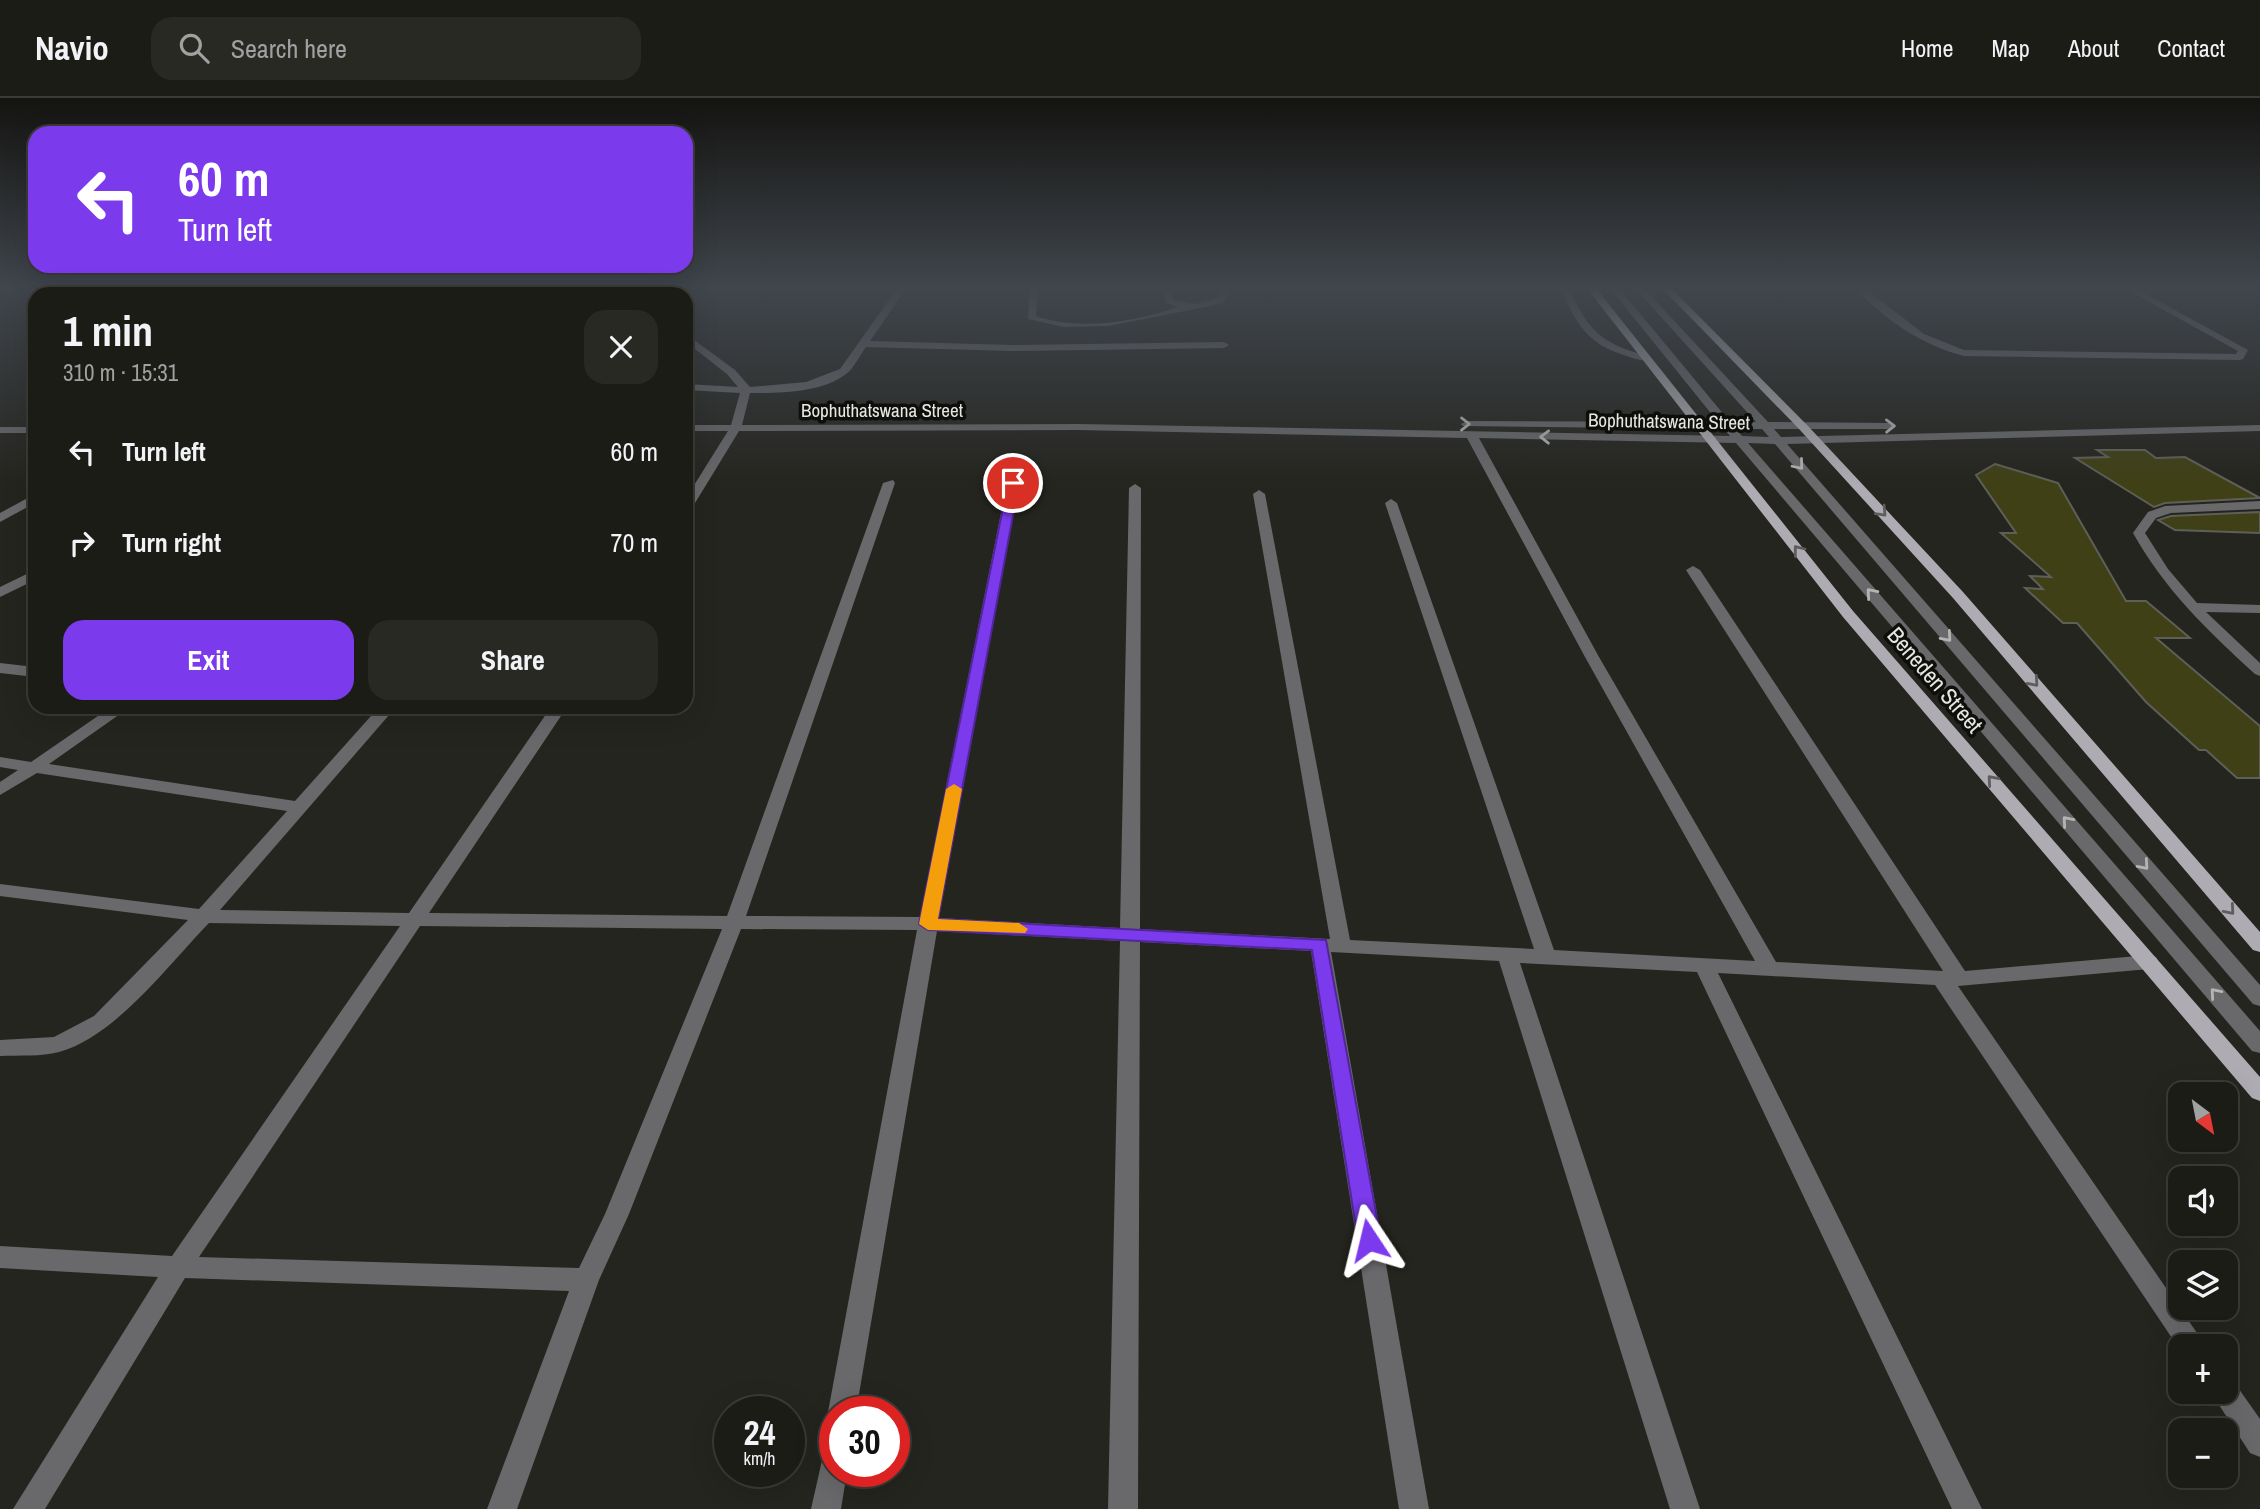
<!DOCTYPE html>
<html lang="en">
<head>
<meta charset="utf-8">
<style>
  :root { --surface:#1c1c17; --page:#292924; --text:#f1f3f6; --muted:#a0a1a1; --line:#3a3a36; --accent:#7c3aed }
  body { margin:0; font-family:"Archivo Narrow",sans-serif; background:var(--page); color:var(--text); height:100vh; display:flex; flex-direction:column; font-size:26px; white-space:nowrap }
  * { box-sizing:border-box; margin:0 }
  p { font-size:23px; color:var(--muted) }
  .icon { flex:none; width:38px; height:38px; fill:none; stroke:currentColor; stroke-width:2; stroke-linecap:round; stroke-linejoin:round }
  .map { position:relative; flex:1; overflow:hidden }
  .drawer { position:absolute; left:28px; top:189px; width:665px; height:427px; display:flex; flex-direction:column; background:var(--surface); border-radius:21px; box-shadow:0 7px 28px #0002,0 0 0 2px var(--line) }
  .drawer>* { flex:none }
  .top-card { position:absolute; left:28px; top:28px; width:665px; height:147px; border-radius:21px; box-shadow:0 7px 28px #0002,0 0 0 2px var(--line); background:#7c3aed; color:#fff; overflow:hidden }
  .needle { width:46px; rotate:148deg }
  .controls { position:absolute; left:2168px; top:984px; display:grid; gap:14px }
  .controls a { display:grid; place-items:center; width:70px; height:70px; border-radius:14px; background:var(--surface); box-shadow:0 7px 28px #0002,0 0 0 2px var(--line); font-size:35px }
  .speed { position:absolute; left:714px; top:1298px; display:flex; gap:14px; font-size:35px; font-weight:700; text-align:center }
  .speed>* { display:grid; place-content:center; width:91px; height:91px; border-radius:50%; background:var(--surface); box-shadow:0 7px 28px #0002,0 0 0 2px var(--line); line-height:1 }
  .speed small { font-size:18px; font-weight:400 }
  .speed .limit { border:10px solid #d22; background:#fff; color:#111 }
  .pin { position:absolute; display:grid; place-items:center; width:60px; height:60px; color:#fff; margin:-30px; border:4px solid #fff; border-radius:50%; box-shadow:0 2px 7px #0007 }
  .me { position:absolute; width:77px; margin:-38px; rotate:350deg; stroke-linejoin:round; filter:drop-shadow(0 0 5px #0008) }
  .turn { display:flex; align-items:center; gap:24px; height:147px; padding:0 35px; font-size:32px }
  .turn .icon { width:91px; height:91px; stroke-width:2.5 }
  .turn b { display:block; font-size:49px; line-height:60px }
  .round { display:grid; place-items:center; flex:none; width:74px; height:74px; border-radius:21px; background:var(--page) }
  .overview { display:flex; align-items:center; justify-content:space-between; height:119px; padding:0 35px }
  h1 { font-size:42px; font-weight:700; line-height:52px }
  .button { display:flex; gap:14px; margin-top:auto; padding:14px 35px }
  .button a { flex:1; height:80px; border-radius:21px; background:var(--accent); color:#fff; font-size:28px; font-weight:700; line-height:80px; text-align:center }
  .button a+a { background:var(--page); color:var(--text) }
  ul { padding:0; list-style:none }
  li { display:flex; align-items:center; gap:21px; height:91px; padding:0 35px }
  li div { flex:1 }
  li b { display:block; font-size:26px }
  li em { font-style:normal }
  header { display:flex; align-items:center; gap:42px; box-sizing:border-box; height:98px; padding:0 35px; background:var(--surface); border-bottom:2px solid var(--line) }
  header strong { font-size:33px }
  nav { display:flex; gap:38px; margin-inline-start:auto; font-size:24px }
  .search { width:490px; height:63px; background:var(--page); display:flex; align-items:center; gap:18px; box-sizing:border-box; padding:0 24px; border-radius:21px; color:var(--muted); font-size:26px }
  .map>svg:first-child { display:block }
</style>
</head>
<body>
<header>
<strong>Navio</strong>
<div class="search"><svg class="icon" aria-label="search" viewBox="0 0 24 24"><circle cx="10" cy="10" r="6"/><path d="M15 15l6 6"/></svg>Search here</div>
<nav><a>Home</a><a>Map</a><a>About</a><a>Contact</a></nav>
</header>
<div class="map">
<svg width="2260" height="1411" viewBox="0 0 2260 1411">
  <rect width="100%" height="100%" fill="#25251f"/>
  <!-- building -->
  <path fill="#3f4015" stroke="#5e5f58" stroke-width="2" d="M2097,352H2145L2156,360L2185,359L2260,400L2165,405L2154,409L2075,360L2108,359Z
    M1995,366L2058,385L2126,503H2146L2190,540H2156L2260,628V680H2237L2206,652H2199L2146,604L2077,525H2063L2025,490L2043,491L2030,478L2051,479L2001,435H2016L1976,377Z
    M2260,414V435L2175,432L2158,422L2171,418Z"/>
  <g fill="none" stroke-linecap="round" stroke-linejoin="round">
    <!-- minor -->
    <path fill="#69686b" fill-rule="evenodd" d="M647,189H672L634,196L625,194Z
      M861,189H907L870,243L1013,247L1224,244L1229,247L1224,250L1013,253L866,249C860,257 854,270 846,276C821,295 780,295 750,295L742,327L1078,326L1730,338L1724,331L1463,328L1461,326L1467,323L1718,324L1609,189H1618L1730,324H1756L1634,189H1643L1768,324L1890,325L1896,328L1890,331H1774L1781,339L2260,327V333L1787,346L2260,887V908L2253,906L1775,346L1748,345L2260,933V955L2252,953L1736,345L1479,340L1599,559L1776,864L1943,873L1686,472L1693,468L1700,472L1965,873L2149,857L2156,859L2159,864L2156,869L2149,871L1958,888L2206,1248H2180V1252L1935,887L1718,875L1982,1411H1952L1697,874L1520,865L1700,1411H1670L1499,863L1331,854L1429,1411H1399L1311,853L1140,844L1138,1411H1108L1120,843L937,833L856,1314H835V1324L828,1314L917,832L741,831L629,1116L599,1182L517,1411H487L569,1193L185,1180L45,1411H13L158,1179L0,1170V1148L172,1158L400,828L209,825C169,866 115,939 59,954C41,959 19,957 0,958V942L54,939L94,918L188,822L0,798V786L199,811L287,713L37,675L0,697V684L18,672L0,669V659L31,664L111,609H130L49,666L295,703L379,609H396L220,812L409,815L551,609H567L429,815L727,818L883,385L893,382L895,385L746,818L920,819L1007,385L1013,381L1019,385L939,820L1120,830L1129,390L1135,386L1141,390L1140,831L1330,841L1253,396L1259,392L1265,396L1350,842L1534,851L1385,405L1391,401L1397,405L1554,852L1755,863L1585,559L1467,340L1078,332L739,333L692,410L686,414V400L728,333H686V327H731L740,295L686,292V286L738,289L727,276L686,244V236L735,272L750,289L806,284L840,271L896,192ZM1736,331H1762L1769,339L1742,338ZM420,828L722,831L605,1116L579,1170L199,1159Z
      M1030,189H1038L1036,218C1078,233 1136,224 1177,209L1166,205L1162,189H1170L1173,202L1195,206L1217,200L1222,189H1230L1224,204L1211,208L1108,228L1064,229L1028,221Z
      M1560,189H1568C1589,233 1600,245 1647,258V262C1639,263 1629,259 1621,256C1586,245 1574,221 1560,189Z
      M1854,189H1863L1924,236L1964,252L2236,256L2238,253L2122,189H2133L2248,252L2243,261L2240,262L1964,258C1921,247 1884,221 1854,189Z
      M0,329H35V335H0Z
      M35,396V405L0,424V415Z
      M2260,403V411L2171,415L2156,420L2145,435L2168,471L2197,505L2260,507V515L2206,514L2260,565V578L2255,576C2208,533 2164,491 2133,435L2148,414L2165,408Z
      M35,472V482L0,499V489Z
      M0,565L35,569V579L0,575Z
      M2226,1281L2234,1284L2260,1321V1359L2250,1355L2210,1293H2226Z
      M835,1345V1374H847L841,1411H811L825,1349Z"/>
    <!-- major -->
    <path fill="#aeacb2" fill-rule="evenodd" d="M1586,189H1595L1853,513L2260,979V1003L2252,1000L1843,519Z
      M1661,189H1670L1808,328L1963,494L2260,834V854L2253,852L1953,500L1800,332Z"/>
  </g>
  <!-- one-way arrows -->
  <defs><path id="oneway-chevron" d="M-2-3.5L2.5 0L-2 3.5" fill="none" stroke-width="1.6" stroke-linecap="round" stroke-linejoin="round" transform="scale(1.75)"/></defs>
  <g stroke="#b4b4b2">
    <use href="#oneway-chevron" transform="translate(1465 326)"/>
    <use href="#oneway-chevron" transform="translate(1890 328) rotate(-1)"/>
    <use href="#oneway-chevron" transform="translate(1545 339) rotate(-179)"/>
    <use href="#oneway-chevron" transform="translate(1799 367) rotate(50)"/>
    <use href="#oneway-chevron" transform="translate(1871 495) rotate(-131)"/>
    <use href="#oneway-chevron" transform="translate(1947 539) rotate(49)"/>
    <use href="#oneway-chevron" transform="translate(2067 723) rotate(-131)"/>
    <use href="#oneway-chevron" transform="translate(2144 767) rotate(49)"/>
    <use href="#oneway-chevron" transform="translate(2215 895) rotate(-131)"/>
  </g>
  <g stroke="#5e5d5e">
    <use href="#oneway-chevron" transform="translate(1882 414) rotate(47)"/>
    <use href="#oneway-chevron" transform="translate(1798 452) rotate(-128)"/>
    <use href="#oneway-chevron" transform="translate(2034 584) rotate(49)"/>
    <use href="#oneway-chevron" transform="translate(1992 682) rotate(-131)"/>
    <use href="#oneway-chevron" transform="translate(2230 812) rotate(49)"/>
  </g>
  <!-- sky -->
  <linearGradient id="sky" x2="0" y2="1"><stop stop-color="#141411"/><stop offset="0.49" stop-color="#40464d"/><stop offset="1" stop-color="#40464d" stop-opacity="0"/></linearGradient>
  <rect width="2260" height="387" fill="url(#sky)"/>
  <!-- route -->
  <path fill="#7c3aed" stroke="#51269a" stroke-width="2" d="M1013,382L1019,385L938,821L1326,842L1381,1142L1377,1149L1369,1152L1361,1149L1358,1142L1312,852L928,832L919,826L1008,385Z"/>
  <!-- slow -->
  <path fill="#f59e0b" d="M954,686L962,691L938,821L1019,825L1028,831L1025,835L928,832L919,826L946,691Z"/>
  <g text-anchor="middle" stroke-width="7" stroke-linejoin="round" paint-order="stroke">
    <!-- far-street labels -->
    <g font-size="19" fill="#e6e6e2" stroke="#0e0e0b">
      <text x="882" y="319">Bophuthatswana Street</text>
      <text transform="translate(1669 323) rotate(1)" y="7">Bophuthatswana Street</text>
    </g>
    <!-- street labels -->
    <g font-size="23" fill="#e6e6e2" stroke="#0e0e0b">
      <text transform="translate(1935 582) rotate(49)" y="8">Beneden Street</text>
    </g>
  </g>
</svg>
<div class="controls">
<a><svg class="needle" viewBox="-14 -14 28 28"><path d="M0-13l5 13h-10z" fill="#e53935"/><path d="M0 13l5-13h-10z" fill="#a0a1a1"/></svg></a>
<a><svg class="icon" aria-label="sound" viewBox="0 0 24 24"><path d="M4 9h4l5-4v14l-5-4H4zM17 9q2 3 0 6"/></svg></a>
<a><svg class="icon" aria-label="layers" viewBox="0 0 24 24"><path d="M12 4l9 5-9 5-9-5zM3 14l9 5 9-5"/></svg></a>
<a>+</a>
<a>−</a>
</div>
<div class="speed"><div>24<small>km/h</small></div><div class="limit">30</div></div>
<div class="pin" style="left:1013px;top:385px;background:#d93025"><svg class="icon" aria-label="arrive" viewBox="0 0 24 24"><path d="M6 21V4h12l-3 4 3 4H6"/></svg></div>
<svg class="me" style="left:1369px;top:1142px" viewBox="-20 -20 40 40"><path d="M0-17L14 15 0 8-14 15z" fill="#7c3aed" stroke="#fff" stroke-width="4"/></svg>
<div class="top-card">
<div class="turn"><svg class="icon" aria-label="left" viewBox="0 0 24 24"><path d="M17 20v-9H6M10 6l-5 5 5 5"/></svg><div><b>60 m</b>Turn left</div></div>
</div>
<section class="drawer">
<div class="overview"><div><h1>1 min</h1><p>310 m · 15:31</p></div><a class="round"><svg class="icon" aria-label="close" viewBox="0 0 24 24"><path d="M6 6l12 12M18 6L6 18"/></svg></a></div>
<ul>
<li><svg class="icon" aria-label="left" viewBox="0 0 24 24"><path d="M17 20v-9H6M10 6l-5 5 5 5"/></svg><div><b>Turn left</b></div><em>60 m</em></li>
<li><svg class="icon" aria-label="right" viewBox="0 0 24 24"><path d="M7 20v-9h11M14 6l5 5-5 5"/></svg><div><b>Turn right</b></div><em>70 m</em></li>
</ul>
<div class="button"><a>Exit</a><a>Share</a></div>
</section>
</div>
</body>
</html>
